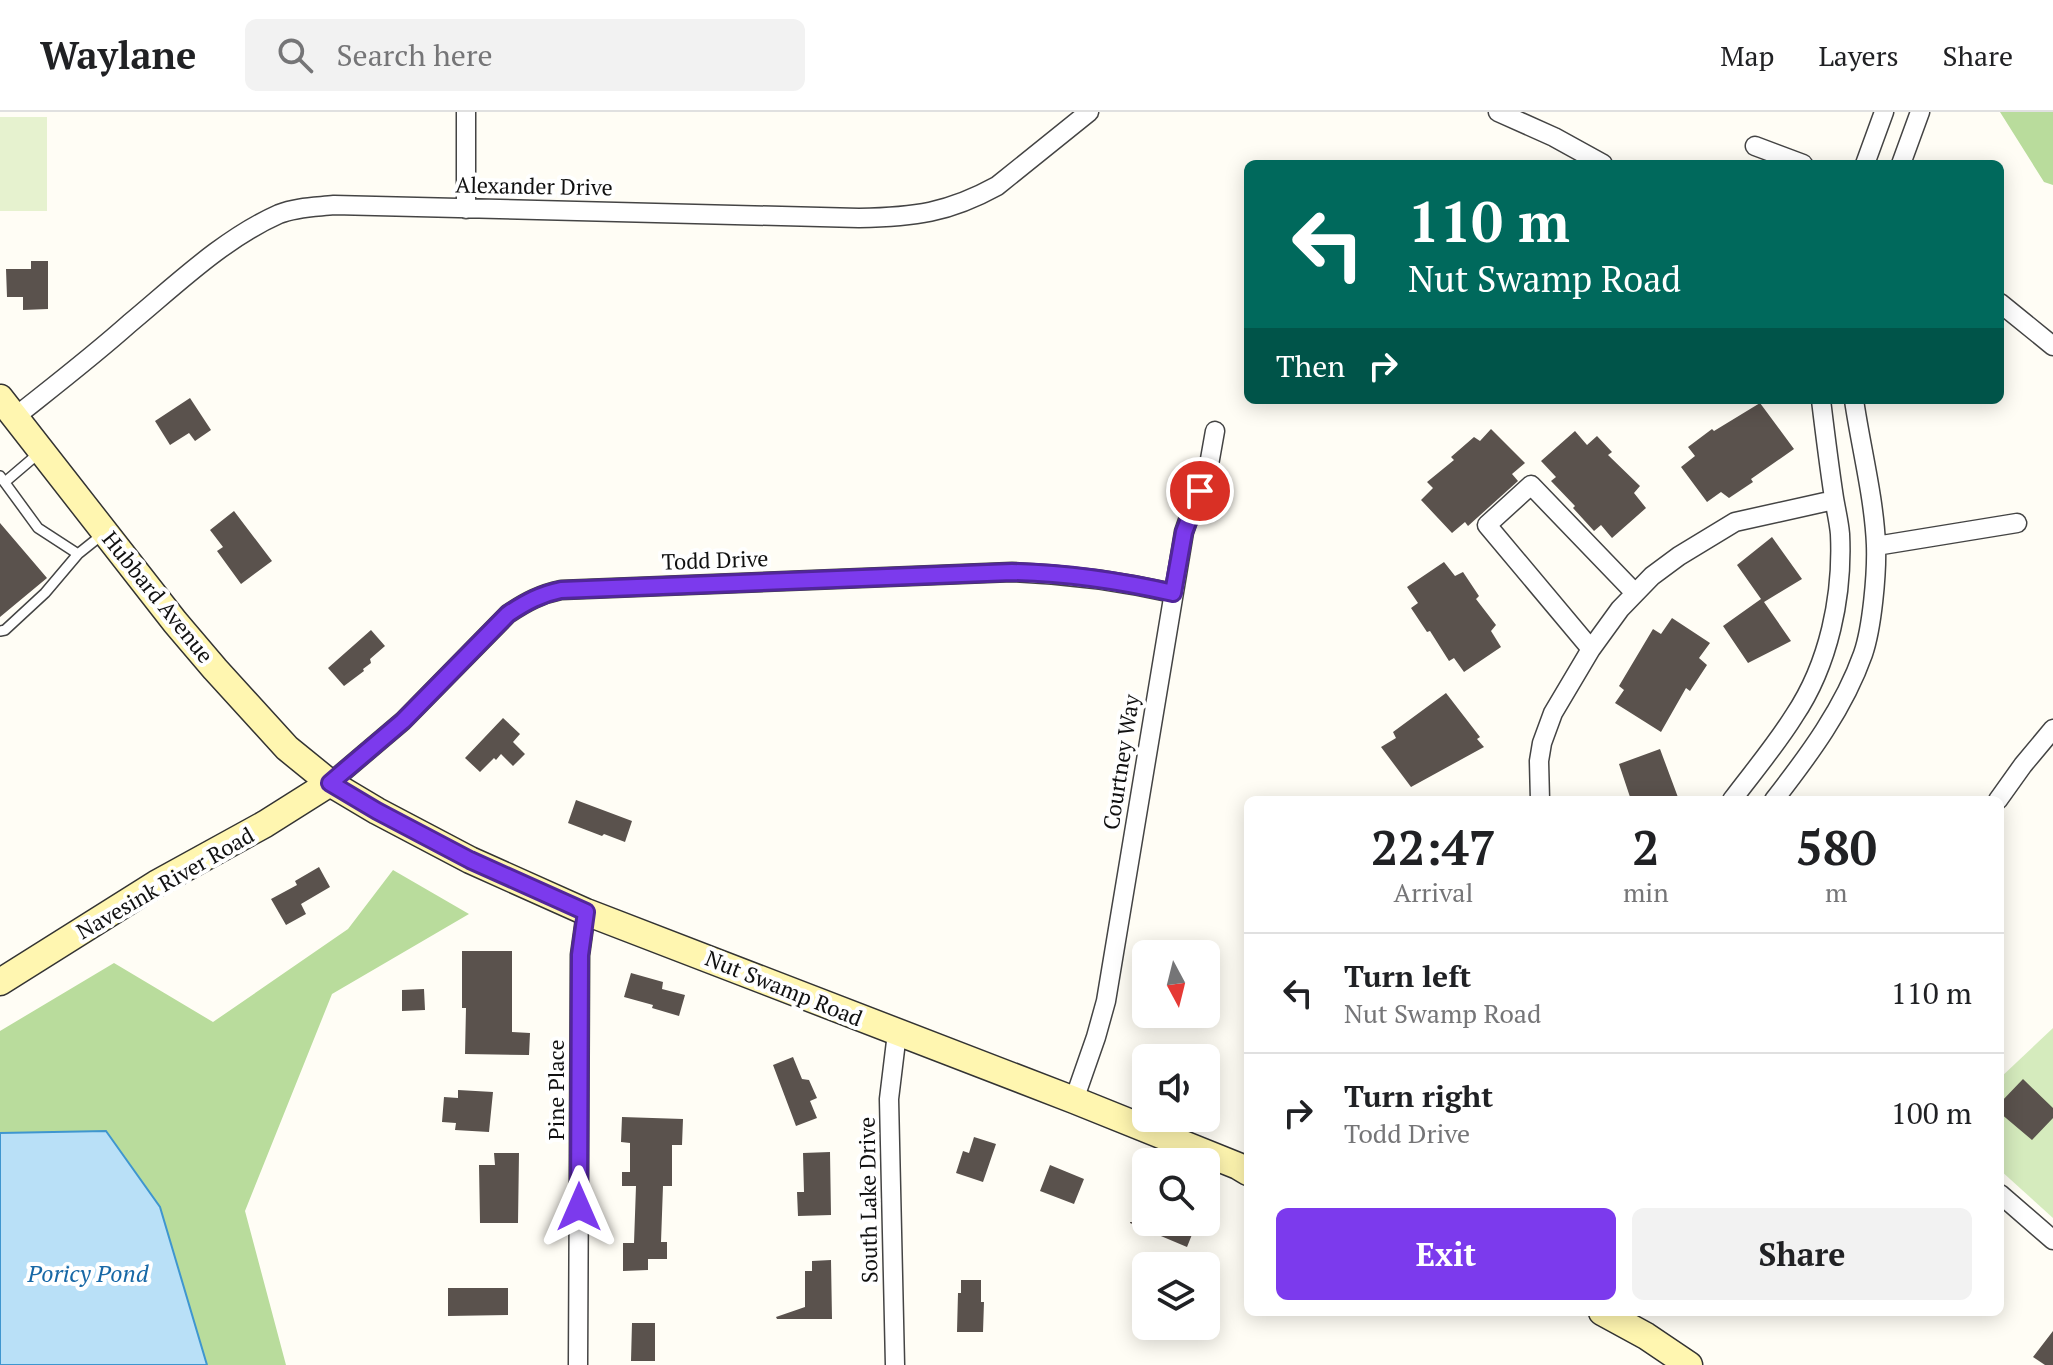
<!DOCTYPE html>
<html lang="en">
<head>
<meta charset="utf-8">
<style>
  :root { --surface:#fff; --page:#f2f2f2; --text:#202124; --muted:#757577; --line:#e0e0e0; --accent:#7c3aed }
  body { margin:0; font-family:"PT Serif",serif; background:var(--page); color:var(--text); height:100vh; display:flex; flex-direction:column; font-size:30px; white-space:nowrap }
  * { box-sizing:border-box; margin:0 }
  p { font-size:26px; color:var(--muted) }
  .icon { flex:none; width:44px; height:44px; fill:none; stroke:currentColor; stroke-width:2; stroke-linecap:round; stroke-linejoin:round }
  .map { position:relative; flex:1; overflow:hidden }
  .side { position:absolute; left:1244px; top:684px; width:760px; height:520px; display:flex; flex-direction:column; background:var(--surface); border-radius:12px; box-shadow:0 4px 20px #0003 }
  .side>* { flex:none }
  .guide { position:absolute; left:1244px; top:48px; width:760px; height:244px; border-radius:12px; box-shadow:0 4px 20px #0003; background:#00695c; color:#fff; overflow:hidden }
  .needle { width:52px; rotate:173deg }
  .fabs { position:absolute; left:1132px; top:828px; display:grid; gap:16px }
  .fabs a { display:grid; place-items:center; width:88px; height:88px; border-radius:12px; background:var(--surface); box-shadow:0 4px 20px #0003; font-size:40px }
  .pin { position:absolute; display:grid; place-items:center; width:68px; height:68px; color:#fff; margin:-34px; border:4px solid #fff; border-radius:50%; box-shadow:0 2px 8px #0007 }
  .me { position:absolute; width:88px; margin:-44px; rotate:0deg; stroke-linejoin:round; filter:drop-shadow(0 0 6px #0008) }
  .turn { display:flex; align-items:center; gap:28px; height:168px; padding:0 32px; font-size:36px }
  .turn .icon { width:104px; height:104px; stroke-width:2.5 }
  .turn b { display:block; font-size:56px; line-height:68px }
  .then { display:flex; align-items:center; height:76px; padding:0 32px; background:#0003; gap:16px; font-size:30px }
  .eta { display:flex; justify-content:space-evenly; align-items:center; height:136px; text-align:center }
  .eta b { font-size:48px; font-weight:600; line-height:56px }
  .cta { display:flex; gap:16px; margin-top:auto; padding:16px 32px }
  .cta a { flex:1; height:92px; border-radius:12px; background:var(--accent); color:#fff; font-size:32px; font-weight:600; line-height:92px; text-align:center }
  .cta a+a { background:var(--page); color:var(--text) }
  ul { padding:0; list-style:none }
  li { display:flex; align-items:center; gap:24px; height:120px; padding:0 32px; border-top:2px solid var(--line) }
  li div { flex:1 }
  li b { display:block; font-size:30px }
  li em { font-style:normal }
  header { display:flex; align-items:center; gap:48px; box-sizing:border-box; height:112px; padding:0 40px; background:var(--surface); border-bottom:2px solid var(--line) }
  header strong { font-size:38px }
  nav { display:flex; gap:44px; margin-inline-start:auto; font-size:28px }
  .search { width:560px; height:72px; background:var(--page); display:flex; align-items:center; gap:20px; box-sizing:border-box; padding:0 28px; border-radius:12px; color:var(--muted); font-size:30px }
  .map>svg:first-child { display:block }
</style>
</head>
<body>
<header>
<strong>Waylane</strong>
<div class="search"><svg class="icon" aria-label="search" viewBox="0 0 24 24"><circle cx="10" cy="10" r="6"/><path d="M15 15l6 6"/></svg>Search here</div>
<nav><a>Map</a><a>Layers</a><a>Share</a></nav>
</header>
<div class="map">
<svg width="2053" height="1253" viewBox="0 0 2053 1253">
  <rect width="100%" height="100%" fill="#fffdf5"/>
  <!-- green -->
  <path fill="#d5ebbd" d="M2053,916V1106L2000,1058V966Z"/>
  <!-- forest -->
  <path fill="#b9dc9c" d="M2000,0H2053V73L2044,70Z
    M393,758L469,802L332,882L245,1099L286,1253H207L160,1095L106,1019L0,1021V919L114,851L213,910L348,817Z"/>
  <!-- pitch -->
  <path fill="#e6f2cf" d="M0,5H47V99H0Z"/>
  <!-- water -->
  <path fill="#b9e0f7" stroke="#3f96cf" stroke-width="2" d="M106,1019L160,1095L207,1253H0V1021Z"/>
  <!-- building -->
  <path fill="#5a524d" d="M31,149H48V197L23,198V185H7L6,157H31Z
    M190,286L211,318L195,329L189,321L170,333L155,309Z
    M1760,291L1794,337L1751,367L1753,370L1729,386L1721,380L1707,390L1681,355L1695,344L1688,335L1712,317L1714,319Z
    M1491,317L1525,351L1512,362L1518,369L1468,414L1465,410L1452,421L1421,388L1433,376L1427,370L1454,348L1451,345L1474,325L1480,329Z
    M1575,319L1587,333L1597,324L1612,340L1608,343L1640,374L1634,381L1646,396L1612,426L1601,413L1594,419L1573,396L1575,394L1551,369L1556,365L1541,349Z
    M234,399L272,449L241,472L217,439L223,435L210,418Z
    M0,411L47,466L0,505Z
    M1772,425L1802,467L1764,490L1791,529L1748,551L1723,514L1761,487L1737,453Z
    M1444,450L1455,464L1463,460L1479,484L1476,487L1496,513L1491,519L1501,535L1464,560L1454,546L1449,549L1430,519L1427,520L1411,496L1418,491L1407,475Z
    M1672,506L1710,531L1699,546L1707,553L1690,579L1686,576L1661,620L1615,591L1624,578L1619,574L1653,517L1661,522Z
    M371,518L385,534L370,547L371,551L363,557L364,559L344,574L328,556Z
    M1446,581L1480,625L1477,627L1484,635L1411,675L1381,635L1396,626L1393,620Z
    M503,606L520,622L513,630L525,642L513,654L501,642L496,648L494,646L480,660L465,646Z
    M1660,637L1679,688H1631L1619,652Z
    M576,688L632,709L625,730L604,722L602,724L568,711Z
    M319,755L330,775L301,792L306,802L286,813L271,787L297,773L295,769Z
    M462,839H512V920L530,921L529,943L465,942L466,896H462Z
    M631,861L663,870L662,877L685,883L679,904L652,896L653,893L624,885Z
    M424,877L425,898L402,899V878Z
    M793,945L802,967L809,968L817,986L810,989L817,1006L796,1014L773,953Z
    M2023,967L2053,996V1006L2032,1028L2000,1001V991Z
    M458,978L493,980L489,1020L455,1018L456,1011L442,1010L444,985L458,986Z
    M622,1005L683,1007L682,1033H672V1074H663L661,1130H667V1147H648V1158L623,1159V1131H634L636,1074H622V1060H630V1031L621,1030Z
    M974,1025L996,1032L983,1070L956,1061L963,1039L969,1041Z
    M830,1040L831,1103L798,1104L797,1080H804L803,1041Z
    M494,1041H519L518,1111H480L479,1053H495Z
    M1050,1053L1084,1067L1074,1092L1040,1079Z
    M1130,1110H1197L1187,1135L1130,1111Z
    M831,1148L832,1207H777L776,1205L805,1195V1159H812V1149Z
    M961,1168H981V1190H984L983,1220H957L958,1181H961Z
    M448,1176H508V1203L448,1204Z
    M632,1211H655V1249H631Z
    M2053,1219V1253H2045L2033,1245Z"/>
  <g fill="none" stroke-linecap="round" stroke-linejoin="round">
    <defs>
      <path id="lane" d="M0,364L38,416L78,442L103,422
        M5,370L39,341
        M0,519L5,518L45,481L78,442"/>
      <path id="street" d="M1498,0L1554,25L1603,52
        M1755,34L1803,52
        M1865,52L1884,0
        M1901,52L1920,0
        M466,97V0
        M2000,191L2053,234
        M15,305C54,274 93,244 130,211C177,172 223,127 279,102C296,95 316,95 334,93L859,106C914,105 948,101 997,74L1089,0
        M1876,434L2017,411
        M1591,537L1487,413L1531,373L1635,481
        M330,671L403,609L508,502C526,490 541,482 561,478L1012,460C1067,462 1120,469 1173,481
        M1540,688L1539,649L1542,631L1553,601L1591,537L1620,497L1652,464L1679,444L1735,410L1834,388
        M1732,688C1753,660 1776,633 1794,604C1829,552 1843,484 1840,422C1839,410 1836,398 1834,386C1829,353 1825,321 1821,288
        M1774,688C1809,643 1844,596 1863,542C1872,516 1877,462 1876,433C1874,385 1861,336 1854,288
        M1998,688L2023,653L2053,617
        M1074,988L1096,925L1106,889L1184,420L1193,394L1207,364L1215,319
        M2000,1082L2053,1128
        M578,1253L580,843L586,800
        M895,1253L889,987L897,921"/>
      <path id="secondary" d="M0,286L175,510L215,557L287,636L330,671L377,699L470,748L586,800L1074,988L1238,1054L1248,1060
        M0,870L156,772L265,712L330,671
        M1602,1200L1646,1224L1689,1253"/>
    </defs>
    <!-- lane casing -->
    <use href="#lane" stroke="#444" stroke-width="12"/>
    <!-- street casing -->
    <use href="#street" stroke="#444" stroke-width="21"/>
    <!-- secondary casing -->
    <use href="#secondary" stroke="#333" stroke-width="29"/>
    <!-- lane -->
    <use href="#lane" stroke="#fff" stroke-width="9"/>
    <!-- street -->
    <use href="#street" stroke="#fff" stroke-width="18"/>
    <!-- secondary -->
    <use href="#secondary" stroke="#fff6b0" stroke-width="26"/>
  </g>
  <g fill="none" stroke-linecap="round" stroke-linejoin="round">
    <defs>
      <path id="route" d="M579,1095L580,843L586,800L470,748L377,699L330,671L403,609L508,502C526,490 541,482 561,478L1012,460C1067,461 1120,469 1173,481L1184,420L1200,379"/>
    </defs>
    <!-- route casing -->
    <use href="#route" stroke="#51269a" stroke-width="20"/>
    <!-- route -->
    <use href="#route" stroke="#7c3aed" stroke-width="14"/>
  </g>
  <g text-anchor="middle" stroke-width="8" stroke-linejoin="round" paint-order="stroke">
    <!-- street labels -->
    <g font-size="22" fill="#111" stroke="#fff">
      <text transform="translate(534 74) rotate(1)" y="8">Alexander Drive</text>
      <text transform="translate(715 448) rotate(-2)" y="8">Todd Drive</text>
      <text transform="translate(158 485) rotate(51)" y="8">Hubbard Avenue</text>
      <text transform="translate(1121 650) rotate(-81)" y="8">Courtney Way</text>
      <text transform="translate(165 771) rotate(-30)" y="8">Navesink River Road</text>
      <text transform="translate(784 876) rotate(22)" y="8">Nut Swamp Road</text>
      <text transform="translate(556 978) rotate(-90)" y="8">Pine Place</text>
      <text transform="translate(868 1088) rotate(-91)" y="8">South Lake Drive</text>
    </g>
    <!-- water labels -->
    <g font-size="24" font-style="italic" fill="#1768a6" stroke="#fff">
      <text x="88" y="1170">Poricy Pond</text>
    </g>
  </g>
</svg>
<div class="fabs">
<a><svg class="needle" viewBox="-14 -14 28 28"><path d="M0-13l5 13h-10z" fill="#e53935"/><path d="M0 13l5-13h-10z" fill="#757577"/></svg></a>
<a><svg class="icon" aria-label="sound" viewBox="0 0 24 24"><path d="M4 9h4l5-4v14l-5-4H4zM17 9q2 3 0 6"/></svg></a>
<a><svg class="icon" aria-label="search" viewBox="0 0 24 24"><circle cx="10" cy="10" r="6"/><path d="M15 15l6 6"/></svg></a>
<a><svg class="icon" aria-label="layers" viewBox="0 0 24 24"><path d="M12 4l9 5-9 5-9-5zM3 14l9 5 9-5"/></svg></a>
</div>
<div class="pin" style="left:1200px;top:379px;background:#d93025"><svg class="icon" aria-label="arrive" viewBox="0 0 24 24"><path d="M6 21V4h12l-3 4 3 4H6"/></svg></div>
<svg class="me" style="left:579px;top:1095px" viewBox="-20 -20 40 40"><path d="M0-17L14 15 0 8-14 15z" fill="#7c3aed" stroke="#fff" stroke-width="4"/></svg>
<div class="guide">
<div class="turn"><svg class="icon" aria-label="left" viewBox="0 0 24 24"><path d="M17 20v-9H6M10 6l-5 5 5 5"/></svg><div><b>110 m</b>Nut Swamp Road</div></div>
<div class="then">Then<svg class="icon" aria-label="right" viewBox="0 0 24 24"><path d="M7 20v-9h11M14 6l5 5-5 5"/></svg></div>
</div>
<section class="side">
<div class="eta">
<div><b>22:47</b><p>Arrival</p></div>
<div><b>2</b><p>min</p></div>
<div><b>580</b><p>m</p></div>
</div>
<ul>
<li><svg class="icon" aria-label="left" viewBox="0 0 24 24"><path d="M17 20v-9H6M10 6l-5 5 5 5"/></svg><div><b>Turn left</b><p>Nut Swamp Road</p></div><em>110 m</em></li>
<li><svg class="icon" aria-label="right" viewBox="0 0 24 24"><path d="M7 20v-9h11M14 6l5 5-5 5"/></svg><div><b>Turn right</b><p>Todd Drive</p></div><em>100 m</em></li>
</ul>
<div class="cta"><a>Exit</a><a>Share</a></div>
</section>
</div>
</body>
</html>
